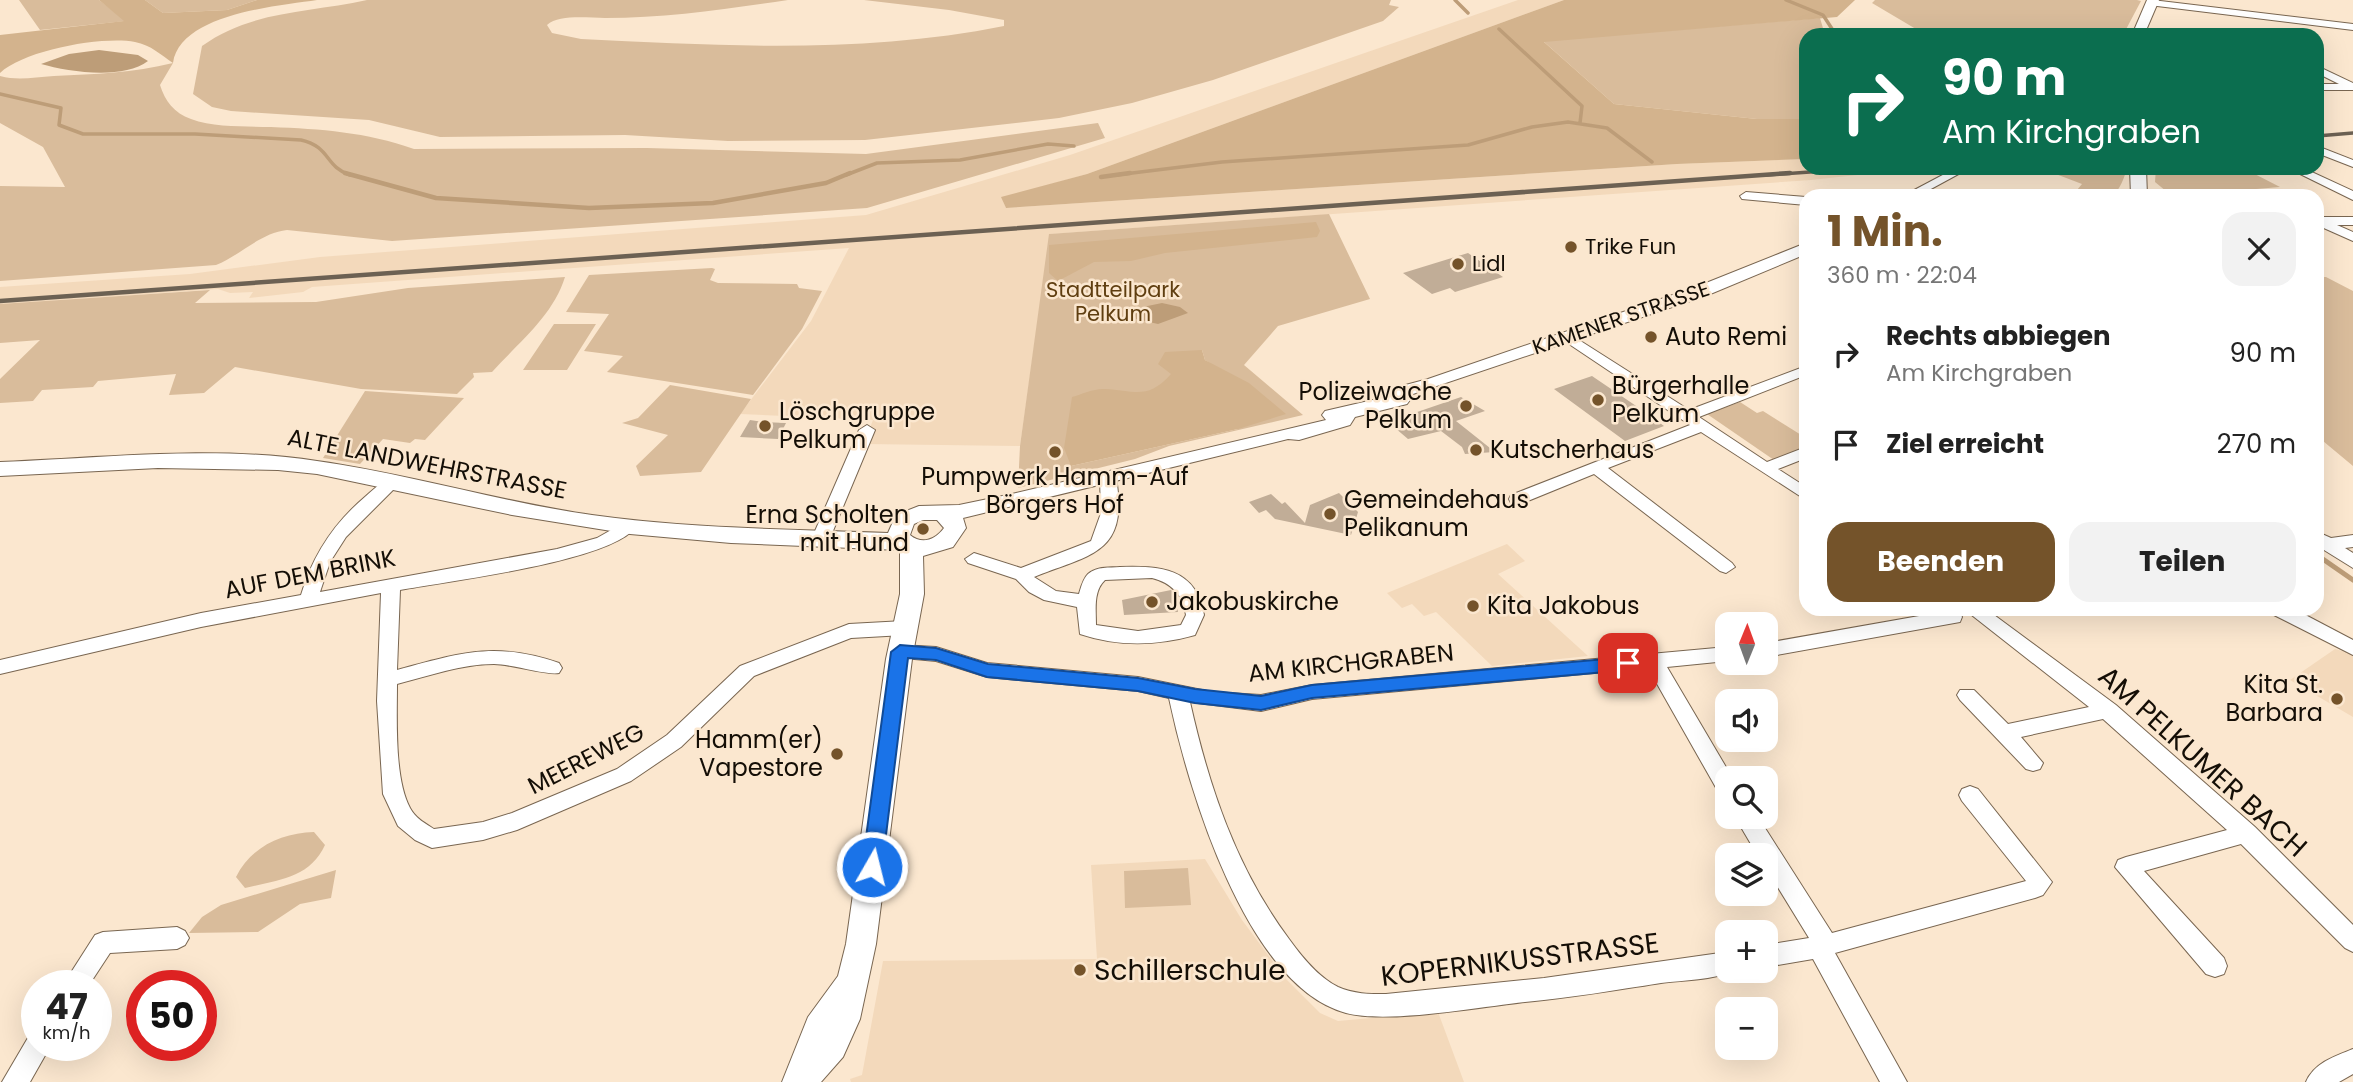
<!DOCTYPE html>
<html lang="de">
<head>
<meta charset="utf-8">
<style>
  :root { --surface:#fff; --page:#f2f2f2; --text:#222; --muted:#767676; --accent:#74532a }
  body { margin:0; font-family:Poppins,sans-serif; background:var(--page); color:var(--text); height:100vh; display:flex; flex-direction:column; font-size:26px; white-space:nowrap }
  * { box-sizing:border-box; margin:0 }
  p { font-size:23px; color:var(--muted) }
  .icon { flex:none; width:38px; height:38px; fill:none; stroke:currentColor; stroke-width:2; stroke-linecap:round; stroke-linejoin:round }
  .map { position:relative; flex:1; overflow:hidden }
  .panel { position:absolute; left:1799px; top:189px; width:525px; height:427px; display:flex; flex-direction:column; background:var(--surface); border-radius:21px; box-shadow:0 7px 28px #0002 }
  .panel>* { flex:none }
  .banner { position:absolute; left:1799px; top:28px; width:525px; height:147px; border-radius:21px; box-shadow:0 7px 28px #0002; background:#0b6e4f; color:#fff; overflow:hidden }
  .needle { width:46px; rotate:1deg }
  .buttons { position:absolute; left:1715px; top:612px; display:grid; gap:14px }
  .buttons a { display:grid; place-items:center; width:63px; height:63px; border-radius:14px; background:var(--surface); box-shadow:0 7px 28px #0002; font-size:35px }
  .speed { position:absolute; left:21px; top:970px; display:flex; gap:14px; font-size:35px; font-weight:700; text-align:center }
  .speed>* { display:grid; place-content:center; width:91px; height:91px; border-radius:50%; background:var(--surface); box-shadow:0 7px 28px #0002; line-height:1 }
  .speed small { font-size:18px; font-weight:400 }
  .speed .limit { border:10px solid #d22; background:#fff; color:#111 }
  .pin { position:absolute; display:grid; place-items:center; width:60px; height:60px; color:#fff; margin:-30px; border-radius:14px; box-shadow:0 4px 10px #0006 }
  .me { position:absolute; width:77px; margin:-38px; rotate:8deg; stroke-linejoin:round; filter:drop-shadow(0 0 5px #0008) }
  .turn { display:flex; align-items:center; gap:24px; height:147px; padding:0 28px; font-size:32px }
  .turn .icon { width:91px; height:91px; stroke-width:2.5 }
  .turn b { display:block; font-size:49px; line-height:60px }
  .round { display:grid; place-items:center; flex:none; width:74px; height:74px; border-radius:21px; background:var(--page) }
  .head { display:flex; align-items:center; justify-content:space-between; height:119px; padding:0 28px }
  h1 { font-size:42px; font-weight:700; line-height:52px; color:var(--accent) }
  .primary-button { display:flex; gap:14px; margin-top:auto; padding:14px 28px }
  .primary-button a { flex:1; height:80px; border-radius:21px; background:var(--accent); color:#fff; font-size:28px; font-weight:700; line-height:80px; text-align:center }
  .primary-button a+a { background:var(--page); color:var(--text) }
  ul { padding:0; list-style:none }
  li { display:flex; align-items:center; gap:21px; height:91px; padding:0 28px }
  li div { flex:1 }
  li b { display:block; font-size:26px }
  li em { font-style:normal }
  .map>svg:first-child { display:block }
</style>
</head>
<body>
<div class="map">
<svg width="2353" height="1082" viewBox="0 0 2353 1082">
  <rect width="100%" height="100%" fill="#fbe7cf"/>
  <!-- built -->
  <path fill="#f3d9bb" d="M1518,0H1564L1087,174L1002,198L1006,208L1677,164L1806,159V168H1922L1811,180L1050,234L1020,446L864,444L873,420L740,414L811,321L849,248L312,287L303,292L249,298L253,292L230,293L218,289L0,304V287L190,274L320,257L866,215L1070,155Z
    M1507,544L1525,561L1498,574L1588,656L1492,666L1436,612L1424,616L1412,604L1402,608L1387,593Z
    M2335,649L2353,654V717L2290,680Z
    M1205,859L1242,920L1286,979L1320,1013L1338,1021L1438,1012L1464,1082H851L850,1079L862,1075L883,961L1097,959L1091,865Z"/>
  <!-- green -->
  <path fill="#d9bc9b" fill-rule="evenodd" d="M19,0H99L126,21L40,30Z
    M145,0H257L227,10L163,13Z
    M367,0H788C726,9 667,18 605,18C588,18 559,14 547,25L552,33L581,39C722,46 865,54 1004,26V20L949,10L864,0H1391L1389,5L1399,7L1383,21L1213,80L1132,103L1059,118L865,140L728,141L625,135L440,137L369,120L231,111L212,107L193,94L202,46C252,10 309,13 367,0Z
    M1875,0H2137L2141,1L2123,35H1926L1872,3Z
    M1820,18L1825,35H1806V119H1757L1614,104L1543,41Z
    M173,63L160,85C165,101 174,113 191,119C215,128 246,126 271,127C321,129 366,132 414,149L647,148L866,154L1098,123L1105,138L867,208L392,241L287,230C260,233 241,255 216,265L0,281V186L65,187L43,147L0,123V76C19,81 34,77 54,76C95,74 133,73 173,63Z
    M2040,168H2127C2116,206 2107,196 2072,196L2082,184Z
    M2156,168H2243L2280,187L2172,196L2155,182Z
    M1329,214L1370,299L1278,326L1244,365L1303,415L1169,446L1135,459L1018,488L1020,446L1049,234ZM1202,350L1205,360L1214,366L1238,429L1071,466L1138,397L1160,387Z
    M712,268L715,269L710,280L718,283L797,284L799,288L822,291L802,329L753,395L607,372L623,356L584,351L609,314L566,312L589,275Z
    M565,277C553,316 519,342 492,372L473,373L474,377L457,394L361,389L235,367L204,393L169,395L176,374L98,381L93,387L42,390L33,401L0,403V379L40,340L0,343V304L210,290L195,303L316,302L408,288Z
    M2317,277H2326L2353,291V466L2317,436Z
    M554,324H596L567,370H523Z
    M670,385L751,399L701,472L640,476L636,466L668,435L622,423L638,418Z
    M365,391L464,398L425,440L415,439L410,443L383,439L360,464L323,458Z
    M1740,402L1757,413L1763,411L1806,438V448L1774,460L1707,414Z
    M314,832L325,845C310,878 278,880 245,888L236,877C251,847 281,833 314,832Z
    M1188,868L1191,905L1125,908L1124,871Z
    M336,870L331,898L300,904L258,932L189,933L202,917L221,905Z"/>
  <!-- forest -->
  <path fill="#d3b38d" d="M99,0H145L163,13L227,10L257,0H317C277,6 180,14 173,63C161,55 151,45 135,42C102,36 25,50 0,73V35L124,21Z
    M1564,0H1855L1837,17L1544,42L1614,104L1757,119H1806V159L1677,164L1006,208L1001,197L1087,174Z
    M1316,222L1320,231L1317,237L1165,253L1131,261L1094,262L1058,281L1049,273V245Z
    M1202,350L1205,360L1249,383L1286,414L1238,429L1071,466L1064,448L1072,397C1082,394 1095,388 1105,389C1134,390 1147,401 1171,374L1158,364L1165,352Z"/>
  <!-- water -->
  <path fill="#bd9d78" d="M99,50L138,55L148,61C123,80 69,72 41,64L69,54Z
    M1162,303L1180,307L1188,313L1158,324L1136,319L1134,313L1138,308Z"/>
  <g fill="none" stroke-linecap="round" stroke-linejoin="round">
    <!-- stream-far2 -->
    <path stroke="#bd9d78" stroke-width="3.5" d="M1455,0L1468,13
      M1786,0L1823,15L1836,35
      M1499,29L1582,106L1580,123
      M0,94L61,108L59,125L83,134H195L301,140C331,147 324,166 350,175
      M846,175L877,163L960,160L1048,144L1074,146
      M1116,175L1222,162L1468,145L1532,127L1568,122L1607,128L1652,162"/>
    <!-- stream-far1 -->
    <path stroke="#bd9d78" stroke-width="4.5" d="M345,173L436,198L589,208L713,203L826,183L850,173
      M1101,177L1130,173"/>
    <!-- stream -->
    <path stroke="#bd9d78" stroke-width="5" d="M2317,555L2353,580"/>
  </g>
  <!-- building -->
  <path fill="#c1ad97" d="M1468,253L1503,277L1455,292L1450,288L1432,294L1403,273Z
    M1592,376L1645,412L1664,426L1625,441L1554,389Z
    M1461,397L1485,411L1456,421L1495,452L1465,454L1462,447L1441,431L1408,439L1388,422Z
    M750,420L763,422L786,423L778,439L740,437Z
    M1339,493L1358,512L1351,535L1275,519L1266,510L1259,513L1249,502L1271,494L1282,504L1285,502L1305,523L1310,505Z
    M1171,590L1175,595L1178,612L1124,615L1122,600Z"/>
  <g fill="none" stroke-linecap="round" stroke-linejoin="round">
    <defs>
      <path id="minor" d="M2152,0L2353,24V30L2149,5L2147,3Z
        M2317,66L2353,83V90H2317V84H2339L2317,73Z
        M2317,146L2353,160V167L2317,153Z
        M2288,168H2303L2353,191V200Z
        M1954,169L1964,171L1918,196H1903Z
        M1746,192L1806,197V205L1742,199L1740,196Z
        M2353,217V225H2337L2353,232V241L2317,225L2319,217Z
        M1568,333L1689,410L1806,366V375L1699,417L1767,462L1806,447V458L1778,469L1806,487V500L1701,432L1608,468L1732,563L1735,567L1726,573L1720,571L1594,474L1523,503H1511L1509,499L1511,495L1690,425L1563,340V334Z
        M867,425L875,430L830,538L821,544L815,542L812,538L859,430Z
        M1108,473L1116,478C1129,554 1091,554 1034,577L1056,591L1079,594C1081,587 1083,579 1088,574C1097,566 1109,568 1120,567C1159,566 1196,567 1204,615L1195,635C1156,646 1119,647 1080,634L1077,607L1044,600L1029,592L1016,579L968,563L965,559L974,553L1021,568L1091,541L1101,513L1100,478ZM1152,578C1172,583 1183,595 1186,615L1181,625L1138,631L1096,625C1096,610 1093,591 1105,580Z
        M393,477L401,482L346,537L330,562L320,592L557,549L597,538L627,521L636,527C610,562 447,581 400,590L397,670C460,653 495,641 559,663L562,668L559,673C549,676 511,664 494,664C461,664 429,676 397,684C397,718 394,778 410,808C415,818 426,824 434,829L483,822L512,813L617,769L667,735L740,666L849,624L904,621L911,623L913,628L911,633L904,635L851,638L754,676L681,747L631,781L517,830L483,840L432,848L415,840L398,826L383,794L377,701L381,593L201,627L0,674V660L201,613L301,595C313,554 334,523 366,496C374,489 383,480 393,477Z
        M2322,534L2331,538L2353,535V547L2345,548L2353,553V568L2324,550L2317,551V536Z
        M1964,609H1986L2116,705L2255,827L2353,925V952L2345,948L2241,844L2144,871L2224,958L2227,966L2224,974L2215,977L2206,974L2115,867L2118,860L2126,857L2227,830L2103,719L2021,737L2043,763L2040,769L2033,771L2026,769L1960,700L1957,695L1960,690H1974L2008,724L2089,707Z
        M2270,609H2294L2353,640V655L2272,614Z
        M1953,610L1960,612L1962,617L1960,622L1766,657V643Z
        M900,645L936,647L987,663L1138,677L1212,692L1261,695L1312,685L1727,647V661L1667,667L1733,779H1727V796L1719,793L1648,668L1312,699L1261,711L1190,702C1209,787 1236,868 1289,939C1302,957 1318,977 1338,987C1353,994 1370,994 1386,994L1544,978L1727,952V971H1734C1712,980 1685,980 1661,983C1616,990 1570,998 1525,1002C1479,1007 1388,1024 1346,1013C1246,986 1188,788 1169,698L1138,691L987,677L936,661L893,657L890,652L893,647Z
        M1970,786L1978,789L2052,882L2043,895L2035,898L1835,953L1907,1082H1880L1813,959L1766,967V945L1809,938L1766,868V856H1758L1735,817H1758L1832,933L2026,881L1962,801L1959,795L1962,789Z
        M177,927L185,931L189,938L185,945L177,949L110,953L89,985H63L95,935L103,932Z
        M37,1033V1045H51L30,1082H2L29,1036Z
        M2353,1049V1074L2339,1082H2306C2314,1063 2335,1056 2353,1049Z"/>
      <path id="secondary" d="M2147,0H2159L2144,35H2132Z
        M2130,168H2146L2147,196H2131Z
        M1806,243V254L1708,295L1407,396L1410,400L1407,404L1355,417L1350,425L1299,440L1288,439L963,518L966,528L953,547L923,556L924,594L912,659L876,944L860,1019L843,1057L821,1082H782L808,1017L838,976L846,944L886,659L900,594V550L731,543L630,534L512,515L317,474L278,470L158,468L0,476V462C104,458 213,445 317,461C410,474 500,502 592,515C690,529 789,529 888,533L896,515L919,506L959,505L1012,494L1326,420L1322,415L1325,411L1377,399L1383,391L1428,379L1696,287ZM923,520H937L944,528C935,540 922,545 910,535L914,524Z"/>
    </defs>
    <!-- minor casing -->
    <use href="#minor" stroke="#796651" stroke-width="2"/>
    <!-- secondary casing -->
    <use href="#secondary" stroke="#796651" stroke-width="2"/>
    <!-- minor -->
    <use href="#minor" fill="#fff" fill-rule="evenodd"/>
    <!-- secondary -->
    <use href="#secondary" fill="#fff" fill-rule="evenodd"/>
    <!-- rail-far1 -->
    <path stroke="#6c6153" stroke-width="3.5" d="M2317,136L2353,133
      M1766,175L1867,168"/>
    <!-- rail -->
    <path stroke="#6c6153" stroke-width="4.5" d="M0,301L1790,173"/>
  </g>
  <!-- route -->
  <path fill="#1a73e8" stroke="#114b97" stroke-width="2" d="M900,645L936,648L988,664L1138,678L1195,689L1261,696L1312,685L1628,657L1637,663L1628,670L1312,698L1261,710L1195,703L1138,691L987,677L936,660L908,658L882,867L879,873L872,876L865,873L862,867L891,652Z"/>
  <!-- markers -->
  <g fill="#74532a" stroke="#fbe7cf" stroke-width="2.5">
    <circle cx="1571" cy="247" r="7"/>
    <circle cx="1458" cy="264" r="7"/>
    <circle cx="1651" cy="337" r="7"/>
    <circle cx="1598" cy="400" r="7"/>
    <circle cx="1466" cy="406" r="7"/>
    <circle cx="765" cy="426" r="7"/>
    <circle cx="1476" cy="450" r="7"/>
    <circle cx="1055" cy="452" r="7"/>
    <circle cx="1330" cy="514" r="7"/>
    <circle cx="923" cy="529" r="7"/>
    <circle cx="1152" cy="602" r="7"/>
    <circle cx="1473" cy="606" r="7"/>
    <circle cx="2337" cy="699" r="7"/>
    <circle cx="837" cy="754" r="7"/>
    <circle cx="1080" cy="970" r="7"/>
  </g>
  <g text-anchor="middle" stroke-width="5" stroke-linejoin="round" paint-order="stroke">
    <!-- far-poi labels -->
    <g font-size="21" fill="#140e06" stroke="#fbe7cf" text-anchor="start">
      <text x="1585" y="254">Trike Fun</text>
      <text x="1472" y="271">Lidl</text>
    </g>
    <!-- far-park labels -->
    <g font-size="21" fill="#5f3e10" stroke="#fbe7cf">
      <text x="1113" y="297">Stadtteilpark<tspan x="1113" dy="24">Pelkum</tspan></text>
    </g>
    <!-- far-street labels -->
    <g font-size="21" fill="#140e06" stroke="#fbe7cf">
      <text transform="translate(1621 318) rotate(-19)" y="7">KAMENER STRASSE</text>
    </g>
    <!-- poi labels -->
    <g font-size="24" fill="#140e06" stroke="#fbe7cf" text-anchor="start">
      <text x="1665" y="345">Auto Remi</text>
      <text x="1612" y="394">Bürgerhalle<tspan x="1612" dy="28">Pelkum</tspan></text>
      <text x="1452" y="400" text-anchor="end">Polizeiwache<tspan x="1452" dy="28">Pelkum</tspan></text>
      <text x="779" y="420">Löschgruppe<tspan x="779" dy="28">Pelkum</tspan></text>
      <text x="1490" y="458">Kutscherhaus</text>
      <text x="1055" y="485" text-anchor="middle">Pumpwerk Hamm-Auf<tspan x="1055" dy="28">Börgers Hof</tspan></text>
      <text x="1344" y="508">Gemeindehaus<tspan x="1344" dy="28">Pelikanum</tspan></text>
      <text x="909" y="523" text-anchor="end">Erna Scholten<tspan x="909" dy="28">mit Hund</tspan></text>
      <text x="1166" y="610">Jakobuskirche</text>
      <text x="1487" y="614">Kita Jakobus</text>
      <text x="2323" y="693" text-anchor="end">Kita St.<tspan x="2323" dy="28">Barbara</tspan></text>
      <text x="823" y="748" text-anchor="end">Hamm(er)<tspan x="823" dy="28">Vapestore</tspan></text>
    </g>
    <!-- street labels -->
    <g font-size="24" fill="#140e06" stroke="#fbe7cf">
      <text transform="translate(427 464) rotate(11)" y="8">ALTE LANDWEHRSTRASSE</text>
      <text transform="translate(310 574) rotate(-11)" y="8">AUF DEM BRINK</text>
      <text transform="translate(1351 663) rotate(-6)" y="8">AM KIRCHGRABEN</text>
      <text transform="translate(586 759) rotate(-27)" y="8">MEEREWEG</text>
    </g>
    <!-- near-street labels -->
    <g font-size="28" fill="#140e06" stroke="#fbe7cf">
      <text transform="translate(2203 761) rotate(42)" y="10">AM PELKUMER BACH</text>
      <text transform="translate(1520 959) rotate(-7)" y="10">KOPERNIKUSSTRASSE</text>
    </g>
    <!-- near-poi labels -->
    <g font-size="28" fill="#140e06" stroke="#fbe7cf" text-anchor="start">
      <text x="1094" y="980">Schillerschule</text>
    </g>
  </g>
</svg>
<div class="buttons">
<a><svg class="needle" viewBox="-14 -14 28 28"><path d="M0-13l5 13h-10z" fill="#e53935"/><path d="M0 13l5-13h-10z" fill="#767676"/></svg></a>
<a><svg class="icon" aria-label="sound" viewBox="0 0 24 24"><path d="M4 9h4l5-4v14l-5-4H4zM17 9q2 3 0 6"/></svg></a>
<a><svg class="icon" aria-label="search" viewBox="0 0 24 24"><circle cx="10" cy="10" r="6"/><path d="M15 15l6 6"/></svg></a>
<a><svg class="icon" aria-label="layers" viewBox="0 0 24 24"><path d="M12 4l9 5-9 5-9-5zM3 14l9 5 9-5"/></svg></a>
<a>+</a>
<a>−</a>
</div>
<div class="speed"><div>47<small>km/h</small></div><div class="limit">50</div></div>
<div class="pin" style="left:1628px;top:663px;background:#d93025"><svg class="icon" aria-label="arrive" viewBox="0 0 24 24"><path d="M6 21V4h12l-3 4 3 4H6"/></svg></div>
<svg class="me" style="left:872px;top:867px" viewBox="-20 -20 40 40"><circle r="17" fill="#1a73e8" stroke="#fff" stroke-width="3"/><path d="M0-11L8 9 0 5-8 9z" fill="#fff"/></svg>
<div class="banner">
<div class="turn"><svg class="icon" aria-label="right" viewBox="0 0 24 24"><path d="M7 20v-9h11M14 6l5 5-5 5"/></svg><div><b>90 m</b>Am Kirchgraben</div></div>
</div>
<section class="panel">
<div class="head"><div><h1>1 Min.</h1><p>360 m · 22:04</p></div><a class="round"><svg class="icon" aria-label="close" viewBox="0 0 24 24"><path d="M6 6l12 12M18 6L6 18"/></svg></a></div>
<ul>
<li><svg class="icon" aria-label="right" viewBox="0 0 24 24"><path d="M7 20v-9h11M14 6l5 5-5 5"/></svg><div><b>Rechts abbiegen</b><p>Am Kirchgraben</p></div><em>90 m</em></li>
<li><svg class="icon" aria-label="arrive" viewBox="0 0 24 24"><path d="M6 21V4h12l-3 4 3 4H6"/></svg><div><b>Ziel erreicht</b></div><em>270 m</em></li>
</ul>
<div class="primary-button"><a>Beenden</a><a>Teilen</a></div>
</section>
</div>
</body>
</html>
